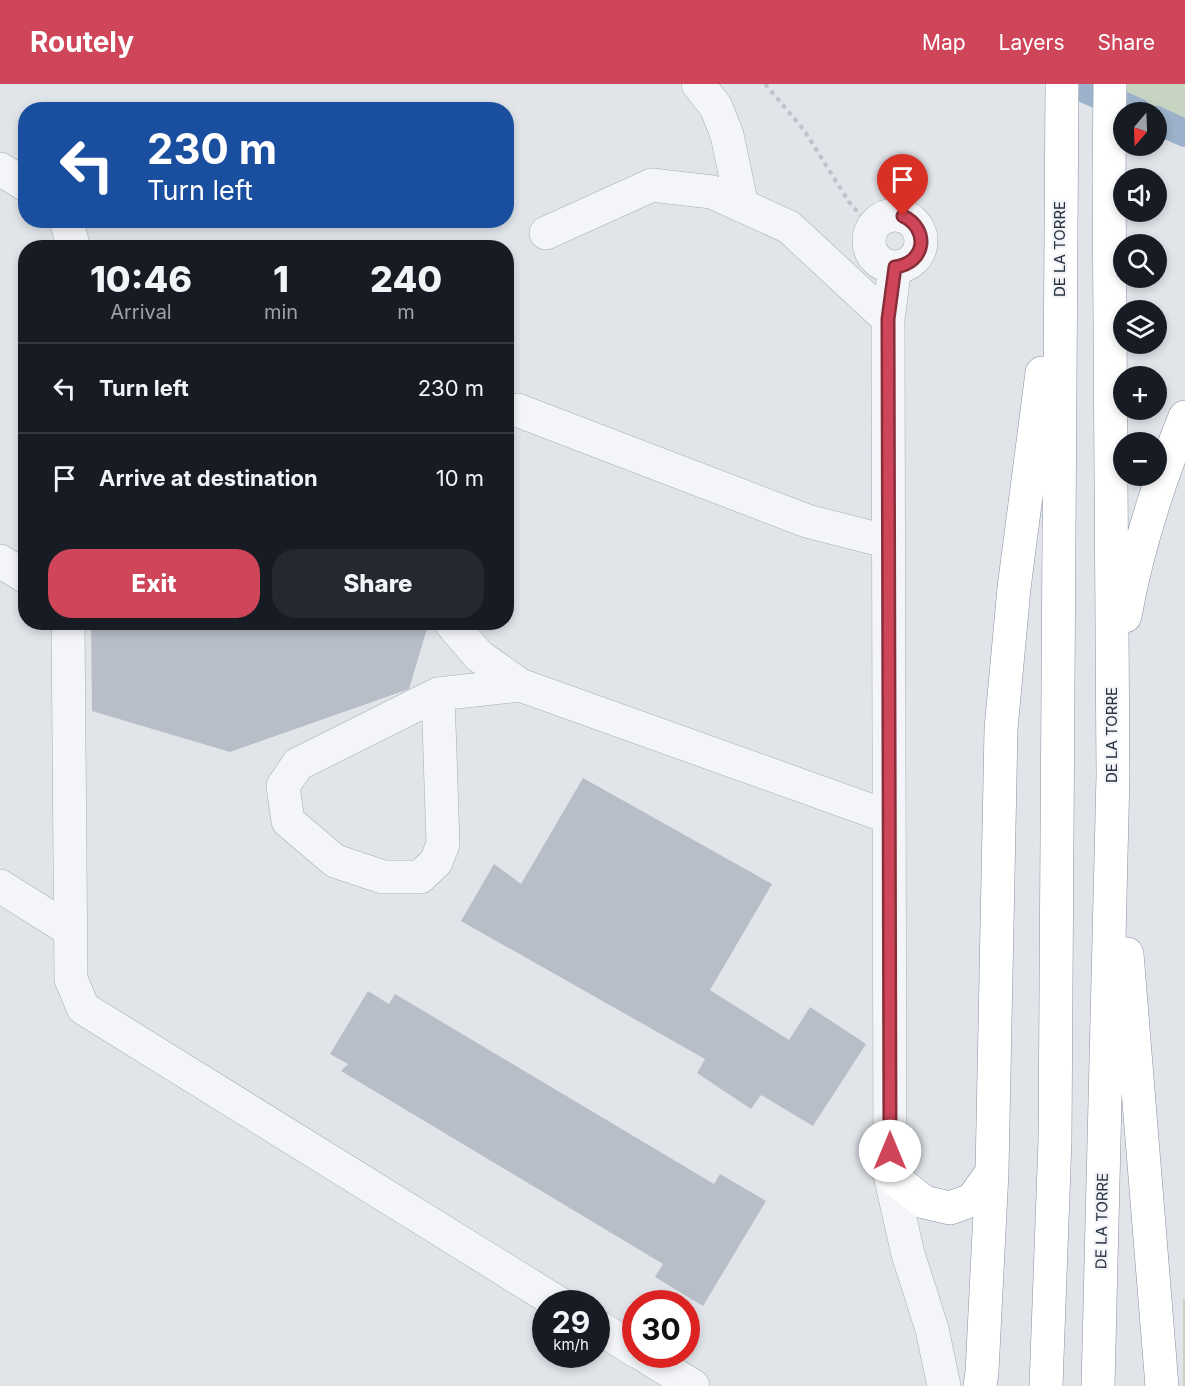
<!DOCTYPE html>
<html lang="en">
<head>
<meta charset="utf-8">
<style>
  :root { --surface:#171b24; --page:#242831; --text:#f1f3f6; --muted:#9ea1a6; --line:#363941; --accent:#cf465a }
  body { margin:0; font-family:Inter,sans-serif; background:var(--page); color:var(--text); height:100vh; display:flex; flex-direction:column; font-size:22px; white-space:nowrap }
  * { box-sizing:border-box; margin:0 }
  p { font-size:20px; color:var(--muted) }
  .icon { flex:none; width:33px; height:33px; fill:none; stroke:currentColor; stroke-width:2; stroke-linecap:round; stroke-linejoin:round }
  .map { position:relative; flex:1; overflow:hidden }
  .sheet { position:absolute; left:18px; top:156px; width:496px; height:390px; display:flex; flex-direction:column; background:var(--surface); border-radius:24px; box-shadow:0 3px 9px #0003 }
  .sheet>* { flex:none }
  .banner { position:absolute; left:18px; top:18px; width:496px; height:126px; border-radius:24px; box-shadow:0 3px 9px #0003; background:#1a4fa0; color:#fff; overflow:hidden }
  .needle { width:39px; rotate:199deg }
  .buttons { position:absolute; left:1113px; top:18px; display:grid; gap:12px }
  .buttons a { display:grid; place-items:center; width:54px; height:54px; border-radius:50%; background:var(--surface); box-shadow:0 3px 9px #0003; font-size:30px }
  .speed { position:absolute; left:532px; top:1206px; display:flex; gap:12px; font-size:30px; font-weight:700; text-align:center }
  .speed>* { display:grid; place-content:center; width:78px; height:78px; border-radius:50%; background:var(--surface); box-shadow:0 3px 9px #0003; line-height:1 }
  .speed small { font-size:15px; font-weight:400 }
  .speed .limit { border:9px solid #d22; background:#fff; color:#111 }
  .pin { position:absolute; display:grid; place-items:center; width:51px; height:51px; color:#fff; margin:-62px -26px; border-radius:50% 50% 50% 0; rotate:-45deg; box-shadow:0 0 6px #0007 }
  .pin .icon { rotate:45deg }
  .me { position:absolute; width:66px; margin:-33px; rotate:0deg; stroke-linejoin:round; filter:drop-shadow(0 0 4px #0008) }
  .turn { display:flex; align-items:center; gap:21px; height:126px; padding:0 30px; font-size:27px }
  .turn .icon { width:78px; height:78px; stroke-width:2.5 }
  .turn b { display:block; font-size:42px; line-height:51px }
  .eta { display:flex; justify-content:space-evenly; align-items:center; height:102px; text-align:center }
  .eta b { font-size:36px; font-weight:800; line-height:42px }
  .primary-button { display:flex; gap:12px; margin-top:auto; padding:12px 30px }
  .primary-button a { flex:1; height:69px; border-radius:24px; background:var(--accent); color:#fff; font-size:24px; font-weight:800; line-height:69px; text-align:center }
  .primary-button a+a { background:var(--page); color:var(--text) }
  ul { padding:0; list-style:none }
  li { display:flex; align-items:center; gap:18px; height:90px; padding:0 30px; border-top:2px solid var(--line) }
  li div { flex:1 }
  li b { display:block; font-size:22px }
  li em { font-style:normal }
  header { display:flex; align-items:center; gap:36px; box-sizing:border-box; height:84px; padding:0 30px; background:var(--accent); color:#fff }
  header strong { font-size:28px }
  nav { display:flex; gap:33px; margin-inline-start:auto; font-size:21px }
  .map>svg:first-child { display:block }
</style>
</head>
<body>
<header>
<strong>Routely</strong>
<nav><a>Map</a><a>Layers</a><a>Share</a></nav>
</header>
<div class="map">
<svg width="1185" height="1302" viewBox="0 0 1185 1302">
  <rect width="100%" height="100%" fill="#e1e5ea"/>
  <!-- green -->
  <path fill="#c7d4c2" d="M1110,0H1185V49L1157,36L1156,28H1138L1110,16Z
    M1183,1214L1185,1215V1302H1183Z"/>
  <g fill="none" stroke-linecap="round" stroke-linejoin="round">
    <!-- canal -->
    <path stroke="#9cb2ca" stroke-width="28" d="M1073,0L1138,28
      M1156,36L1185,49"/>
  </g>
  <!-- building -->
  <path fill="#b8bec7" d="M91,538H429L409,605L230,668L92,627Z
    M583,694L772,800L710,906L789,956L810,923L866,960L813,1042L761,1011L751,1025L697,989L705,975L461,837L494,780L521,800Z
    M368,907L389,920L395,910L714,1100L720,1090L766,1117L703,1222L655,1193L663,1180L341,987L348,980L330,970Z"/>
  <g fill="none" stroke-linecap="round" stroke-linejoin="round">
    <defs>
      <path id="minor" d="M698,0L716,23L727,51L742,122
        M0,85L26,101
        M869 157a26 26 0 1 1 52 0a26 26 0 1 1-52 0Z
        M66,136L74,164
        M546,149L652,101L712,108L789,143L888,235
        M895,183L888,235L890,1091L908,1170L932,1245L944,1302
        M517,326L807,437L889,458
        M0,477L26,493
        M68,538L71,895L83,924L560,1220
        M450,538L479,572L520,601L889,733
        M438,610L443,760L436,778L420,793H383L335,777L288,737L283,702L298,680L438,610L520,601
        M0,802L70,846
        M597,1242L636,1267
        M642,1270L693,1302"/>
      <path id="highway" d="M1125,532C1137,464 1159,397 1185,333
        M1127,870L1162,1302
        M890,1091L924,1118L950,1124L972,1116L992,1088
        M980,1302L982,1288L992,1088L1001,645L1014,504L1042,289
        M1046,1302L1055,1056L1062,0
        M1098,1302L1113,691L1109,93L1110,0"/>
    </defs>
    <!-- minor casing -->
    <use href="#minor" stroke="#a6acb4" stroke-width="34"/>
    <!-- highway casing -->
    <use href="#highway" stroke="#8892a1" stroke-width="34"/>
    <!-- path -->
    <path stroke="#bfc2c9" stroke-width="4" stroke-dasharray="4.5 4.5" stroke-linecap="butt" d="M765,0L804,46L849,118L872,144"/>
    <!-- minor -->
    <use href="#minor" stroke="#f4f5f8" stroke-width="33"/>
    <!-- highway -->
    <use href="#highway" stroke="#fff" stroke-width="33"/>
  </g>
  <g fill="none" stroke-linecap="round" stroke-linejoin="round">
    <defs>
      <path id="route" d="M890,1067L888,235L895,183C926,179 930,145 903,132"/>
    </defs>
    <!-- route casing -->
    <use href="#route" stroke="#872e3a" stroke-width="15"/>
    <!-- route -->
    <use href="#route" stroke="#cf465a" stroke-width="10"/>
  </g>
  <g text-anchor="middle" stroke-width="4.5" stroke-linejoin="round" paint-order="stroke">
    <!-- street labels -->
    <g font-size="15" fill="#293242" stroke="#f1f3f7">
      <text transform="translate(1060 165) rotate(-90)" y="5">DE LA TORRE</text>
      <text transform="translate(1112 651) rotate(-90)" y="5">DE LA TORRE</text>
      <text transform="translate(1102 1137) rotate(-89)" y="5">DE LA TORRE</text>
    </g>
  </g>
</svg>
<div class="buttons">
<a><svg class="needle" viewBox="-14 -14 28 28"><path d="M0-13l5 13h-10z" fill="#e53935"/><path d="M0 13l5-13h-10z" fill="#9ea1a6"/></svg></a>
<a><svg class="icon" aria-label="sound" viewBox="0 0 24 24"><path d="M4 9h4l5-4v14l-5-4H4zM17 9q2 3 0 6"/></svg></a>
<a><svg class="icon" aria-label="search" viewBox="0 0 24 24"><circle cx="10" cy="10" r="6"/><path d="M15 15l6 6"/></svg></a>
<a><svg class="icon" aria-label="layers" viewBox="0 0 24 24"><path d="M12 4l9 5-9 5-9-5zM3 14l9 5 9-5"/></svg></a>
<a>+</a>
<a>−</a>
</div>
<div class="speed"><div>29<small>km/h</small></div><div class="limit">30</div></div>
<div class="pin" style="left:903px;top:132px;background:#d93025"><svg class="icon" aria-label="arrive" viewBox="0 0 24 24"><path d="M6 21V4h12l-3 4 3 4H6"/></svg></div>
<svg class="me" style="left:890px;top:1067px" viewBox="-20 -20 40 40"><circle r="19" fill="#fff"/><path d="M0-13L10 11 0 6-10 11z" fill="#cf465a"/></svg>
<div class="banner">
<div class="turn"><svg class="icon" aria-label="left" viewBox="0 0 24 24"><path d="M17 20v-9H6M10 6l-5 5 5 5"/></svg><div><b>230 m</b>Turn left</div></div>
</div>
<section class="sheet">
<div class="eta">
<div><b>10:46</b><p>Arrival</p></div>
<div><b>1</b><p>min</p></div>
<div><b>240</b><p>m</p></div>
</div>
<ul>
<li><svg class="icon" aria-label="left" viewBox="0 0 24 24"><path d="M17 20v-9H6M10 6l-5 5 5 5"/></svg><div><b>Turn left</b></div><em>230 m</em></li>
<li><svg class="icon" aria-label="arrive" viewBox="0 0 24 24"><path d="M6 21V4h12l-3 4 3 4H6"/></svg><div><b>Arrive at destination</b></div><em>10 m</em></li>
</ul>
<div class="primary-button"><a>Exit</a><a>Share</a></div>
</section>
</div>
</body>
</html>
